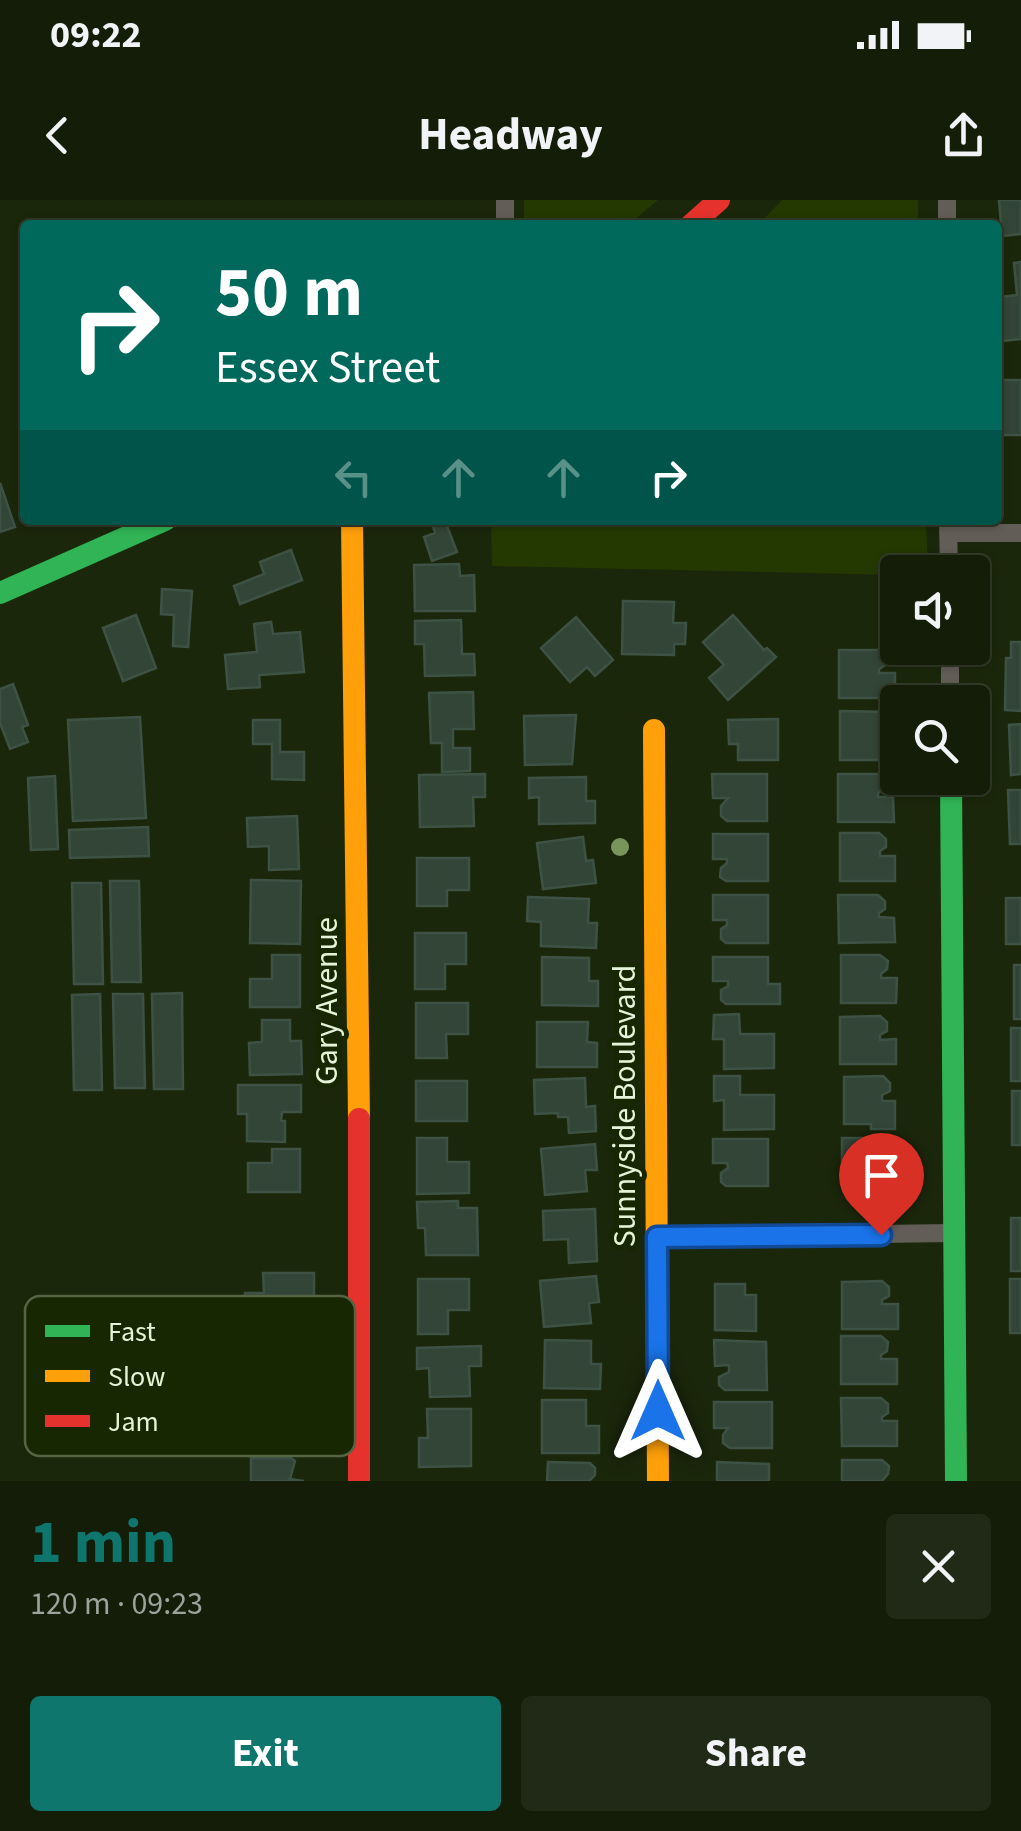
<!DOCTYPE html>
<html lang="en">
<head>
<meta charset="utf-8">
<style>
  :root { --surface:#141d08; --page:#212a16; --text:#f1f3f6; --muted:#9da29c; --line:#333b29; --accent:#0f766e }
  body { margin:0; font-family:"Source Sans 3",sans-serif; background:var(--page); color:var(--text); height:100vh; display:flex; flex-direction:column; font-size:38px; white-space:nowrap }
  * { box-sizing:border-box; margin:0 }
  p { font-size:32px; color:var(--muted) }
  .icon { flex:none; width:55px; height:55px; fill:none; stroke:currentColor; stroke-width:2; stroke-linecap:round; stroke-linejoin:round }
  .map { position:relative; height:1281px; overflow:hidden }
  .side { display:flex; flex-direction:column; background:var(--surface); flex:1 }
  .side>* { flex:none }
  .top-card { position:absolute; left:20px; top:20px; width:982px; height:305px; border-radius:10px; box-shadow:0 2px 8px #0004,0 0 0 2px var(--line); background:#00695c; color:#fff; overflow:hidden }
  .fabs { position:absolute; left:880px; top:355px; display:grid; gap:20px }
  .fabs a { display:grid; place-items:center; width:110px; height:110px; border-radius:10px; background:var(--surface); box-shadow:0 2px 8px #0004,0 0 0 2px var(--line); font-size:50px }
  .pin { position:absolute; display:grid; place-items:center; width:85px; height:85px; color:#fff; margin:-102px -42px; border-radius:50% 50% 50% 0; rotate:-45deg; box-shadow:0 0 10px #0007 }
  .pin .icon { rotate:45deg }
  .me { position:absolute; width:110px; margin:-55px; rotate:0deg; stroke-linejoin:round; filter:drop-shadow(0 0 8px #0008) }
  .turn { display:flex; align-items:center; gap:35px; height:210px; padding:0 30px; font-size:45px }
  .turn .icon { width:130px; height:130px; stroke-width:2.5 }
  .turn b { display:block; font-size:70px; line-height:85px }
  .lanes { display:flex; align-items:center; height:95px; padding:0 30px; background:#0003; justify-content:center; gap:50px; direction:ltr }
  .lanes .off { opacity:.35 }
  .round { display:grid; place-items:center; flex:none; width:105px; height:105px; border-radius:10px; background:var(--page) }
  .head { display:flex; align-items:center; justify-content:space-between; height:170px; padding:0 30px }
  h1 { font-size:60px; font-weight:700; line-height:75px; color:var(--accent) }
  .cta { display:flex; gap:20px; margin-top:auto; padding:20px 30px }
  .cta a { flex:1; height:115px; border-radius:10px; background:var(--accent); color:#fff; font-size:40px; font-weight:700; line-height:115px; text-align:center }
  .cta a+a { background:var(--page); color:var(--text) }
  .status { display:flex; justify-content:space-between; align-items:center; height:70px; padding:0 50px; background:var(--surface); direction:ltr }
  .status svg { height:28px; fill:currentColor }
  header { display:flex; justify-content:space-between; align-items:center; height:130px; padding:0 30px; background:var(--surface); font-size:45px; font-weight:700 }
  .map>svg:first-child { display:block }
</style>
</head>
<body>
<div class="status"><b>09:22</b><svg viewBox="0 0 49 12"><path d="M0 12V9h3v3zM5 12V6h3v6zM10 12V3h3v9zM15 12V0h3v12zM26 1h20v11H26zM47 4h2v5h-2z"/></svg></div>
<header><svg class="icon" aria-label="back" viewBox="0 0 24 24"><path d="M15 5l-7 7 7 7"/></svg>Headway<svg class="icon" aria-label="share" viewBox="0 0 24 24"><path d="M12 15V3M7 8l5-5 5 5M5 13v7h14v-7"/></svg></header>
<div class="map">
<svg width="1021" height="1281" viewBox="0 0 1021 1281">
  <rect width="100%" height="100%" fill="#1b270b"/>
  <!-- built -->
  <path fill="#233901" d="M524,0H658L628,25H524Z
    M782,0H918V25H758Z
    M491,320H926L928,372L897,375L492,366Z"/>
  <!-- building -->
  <path fill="#334537" stroke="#3d5244" stroke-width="2.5" d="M999,0H1021V34L1002,36Z
    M1021,62V139L1002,141L998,97L1017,95L1014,63Z
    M1001,180H1021V235H999Z
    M0,283L15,327L0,332Z
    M431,320H463L447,326L457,352L432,361L424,337L435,333Z
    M291,350L302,380L240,404L234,386L264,374L260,362Z
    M459,364L460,376L474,375L475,411H415L414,365Z
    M162,389L192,391L188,447L173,446L174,415L161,414Z
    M623,401L674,402L673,423H686L685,444H674V455L622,454Z
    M136,415L156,468L123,481L103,428Z
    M733,415L764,450L767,448L776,457L728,500L709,478L724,465L703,442Z
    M576,417L613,460L595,476L587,467L570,482L541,448Z
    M461,420L462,454H474L475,475L425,476L424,444H415V421Z
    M271,422L273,434L300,432L304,472L259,475L260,487L228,489L225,455L257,452L254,424Z
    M1011,442H1021V511L1005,510L1006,458H1011Z
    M839,450H879L887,456V464L879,469V473H895V498H839Z
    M13,484L28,525L22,527L28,542L10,549L0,523V489Z
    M473,492L474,529H453V548H470V571L442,572V543H431L429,493Z
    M840,511L894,512L893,538H885L884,560H840Z
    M576,515L572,564L525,565L524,516Z
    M140,517L146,618L73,621L68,520Z
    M778,519V560H738V544H729L728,520Z
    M253,520H280V552H304V580L272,579V544H253Z
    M1021,524V574L1011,575L1009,525Z
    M485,574V597H473L474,626L420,627L419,575Z
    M712,574H767V621H727L721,616V606L728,598H713Z
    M838,574H878L884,580V588L878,593V597H893L894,622H838Z
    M55,576L58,649L31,650L28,578Z
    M586,577V601H595V623L539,624V597L529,598V578Z
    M1008,590H1021V644H1010Z
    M297,616L299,669L269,670V646L248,647L247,618Z
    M148,627L149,656L70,658L69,630Z
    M840,633H879L886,639V647L880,651V656H895V681H840Z
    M713,634H768V681H726L720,677L721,668L727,663V659H713Z
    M583,637L586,661L593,660L596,683L543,689L537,643Z
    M417,658H469V690H447V706H417Z
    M251,680L301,681L300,744L250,743Z
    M110,681H139L141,782H112Z
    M72,683H101L103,784H74Z
    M713,695H768V743H726L721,739V729L727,725V720H713Z
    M838,695H878L885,701V709L879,713V717L894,718L895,742L839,743Z
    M528,697L589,699L588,723H597L596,748L541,746V722L527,721Z
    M1006,698H1021V744H1006Z
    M415,733H466V764H445V789H415Z
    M272,755H300V807H250V779H272Z
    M841,755H880L888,761L887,769L881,774V778H897L896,803H841Z
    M542,757L589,758V781H598V806L542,805Z
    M713,757H768V784H780V804H726L721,800V790L728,786V781H713Z
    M1014,765H1021V819H1014Z
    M182,793L183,889H154L152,794Z
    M100,794L102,890H74L72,795Z
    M113,794H143L145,888H115Z
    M416,803H468V834H446L447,858H416Z
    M739,814L740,834H774V868L724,869V839H713L714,815Z
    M880,816L887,822V831L880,835V840L896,839V864H840V817Z
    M262,820H290V841H301L302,874L250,875L249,843L262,842Z
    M537,822H588L587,842L597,843V867H537Z
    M1011,828H1021V881H1011Z
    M714,876H740V895H774V929L724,930V900L714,901Z
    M883,876L890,883V891L882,895V901H895V929H871V924H844V877Z
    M585,878L586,907L595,906L596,931L569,933L568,917H558V913L535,914L534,880Z
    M416,881H467V921H416Z
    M238,885H301V912H282L281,921H285V942L247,941V914H238Z
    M1012,891H1021V945H1012Z
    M417,938H447V962H469V993L417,994Z
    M842,938H896V962H886V976H880V986L842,985Z
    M713,939H768V986H726L721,982V973L728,968L727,963H713Z
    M595,944L597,970H585L587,991L545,995L541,949Z
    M272,949H300V992H248V963H272Z
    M458,1001V1008H477L478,1055H426L425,1028H418L417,1002Z
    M595,1009L597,1061L569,1063L568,1039L544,1040L543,1011Z
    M1011,1018H1021V1071H1011Z
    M263,1073H314V1103H280V1119H254V1106L245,1107V1093H264Z
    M596,1076L599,1102L589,1103L591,1123L544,1127L540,1081Z
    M418,1079H469V1110H448V1134H418Z
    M1010,1079H1021V1133H1010Z
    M882,1081L889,1087V1096L882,1100V1104H898V1129H842V1082Z
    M715,1084H745V1095H756V1131L715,1130Z
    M841,1136H881L888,1142L887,1151L881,1155V1159H897V1184H841Z
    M545,1140L591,1141V1164H601L600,1189L544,1188Z
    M714,1140L766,1142L767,1190H725L719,1185V1177L729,1172V1165L715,1166Z
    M481,1146V1166H469L470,1196L430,1197L429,1168L417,1169V1148Z
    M841,1198H881L888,1204V1213L882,1217V1221H897V1246H842Z
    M542,1200H586V1226H599V1253H542Z
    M714,1202H772V1248H730L723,1243V1235L728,1228H714Z
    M427,1209H471V1266L419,1267V1238H428Z
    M251,1258H291L295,1261L290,1279L304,1281H251Z
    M842,1260H882L889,1266L888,1274L882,1281H842Z
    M548,1262L590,1263L595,1268V1275L589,1281H547Z
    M717,1262L769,1264V1281H717Z"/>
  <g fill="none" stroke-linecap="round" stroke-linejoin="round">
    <!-- street -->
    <path stroke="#625d56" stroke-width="18" d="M505,25V0
      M947,25V0
      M948,320L949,372
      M948,333H1021
      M950,448V502
      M657,1037L954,1033"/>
    <!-- fast -->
    <path stroke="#30b455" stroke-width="22" d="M0,393L165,320
      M951,578L956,1281"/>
    <!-- slow -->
    <path stroke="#ff9f0a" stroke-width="22" d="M352,320L359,919
      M654,530L658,1281"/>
    <!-- jam -->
    <path stroke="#e5322d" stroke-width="22" d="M691,25L719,0
      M359,919V1281"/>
  </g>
  <!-- trees -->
  <circle fill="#79955c" cx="620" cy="647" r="9"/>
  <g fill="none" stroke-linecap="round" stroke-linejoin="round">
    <defs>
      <path id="route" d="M658,1211L657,1037L881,1035"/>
    </defs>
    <!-- route casing -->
    <use href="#route" stroke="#114b97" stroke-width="25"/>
    <!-- route -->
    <use href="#route" stroke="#1a73e8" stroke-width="18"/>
  </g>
  <g text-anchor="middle" stroke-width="10" stroke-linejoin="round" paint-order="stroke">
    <!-- street labels -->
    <g font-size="32" fill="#e5f4d8" stroke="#172702">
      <text transform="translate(326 801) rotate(-90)" y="11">Gary Avenue</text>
      <text transform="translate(624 906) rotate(-90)" y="11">Sunnyside Boulevard</text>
    </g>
  </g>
  <!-- legend -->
  <rect x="25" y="1096" width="330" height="160" rx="15" fill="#172702" stroke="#556442" stroke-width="2.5"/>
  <rect x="45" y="1125" width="45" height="12" fill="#30b455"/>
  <rect x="45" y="1170" width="45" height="12" fill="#ff9f0a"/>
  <rect x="45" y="1215" width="45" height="12" fill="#e5322d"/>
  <g font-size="28" fill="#e5f4d8">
    <text x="108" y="1141">Fast</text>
    <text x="108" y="1186">Slow</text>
    <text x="108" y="1231">Jam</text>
  </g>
</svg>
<div class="fabs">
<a><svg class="icon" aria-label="sound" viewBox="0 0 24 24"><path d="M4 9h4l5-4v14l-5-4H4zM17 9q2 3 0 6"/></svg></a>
<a><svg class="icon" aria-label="search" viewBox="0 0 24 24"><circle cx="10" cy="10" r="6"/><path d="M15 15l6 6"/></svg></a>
</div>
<div class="pin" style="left:881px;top:1035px;background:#d93025"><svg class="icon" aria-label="arrive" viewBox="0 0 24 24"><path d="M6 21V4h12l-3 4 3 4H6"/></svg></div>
<svg class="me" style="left:658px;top:1211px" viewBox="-20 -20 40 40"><path d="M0-17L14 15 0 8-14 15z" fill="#1a73e8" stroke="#fff" stroke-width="4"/></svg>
<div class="top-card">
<div class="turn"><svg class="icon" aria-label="right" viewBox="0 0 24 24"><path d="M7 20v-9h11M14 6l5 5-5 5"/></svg><div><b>50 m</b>Essex Street</div></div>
<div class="lanes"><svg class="icon off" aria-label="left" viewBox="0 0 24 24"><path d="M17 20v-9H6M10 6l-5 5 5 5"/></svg><svg class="icon off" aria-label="ahead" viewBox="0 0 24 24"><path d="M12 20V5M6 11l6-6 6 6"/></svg><svg class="icon off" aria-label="ahead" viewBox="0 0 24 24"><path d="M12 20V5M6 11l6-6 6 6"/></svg><svg class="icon" aria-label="right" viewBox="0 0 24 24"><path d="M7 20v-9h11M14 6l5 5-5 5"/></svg></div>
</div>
</div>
<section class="side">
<div class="head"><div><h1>1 min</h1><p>120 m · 09:23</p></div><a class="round"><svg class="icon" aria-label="close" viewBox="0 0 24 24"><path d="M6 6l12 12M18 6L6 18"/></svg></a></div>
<div class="cta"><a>Exit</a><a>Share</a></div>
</section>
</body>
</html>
